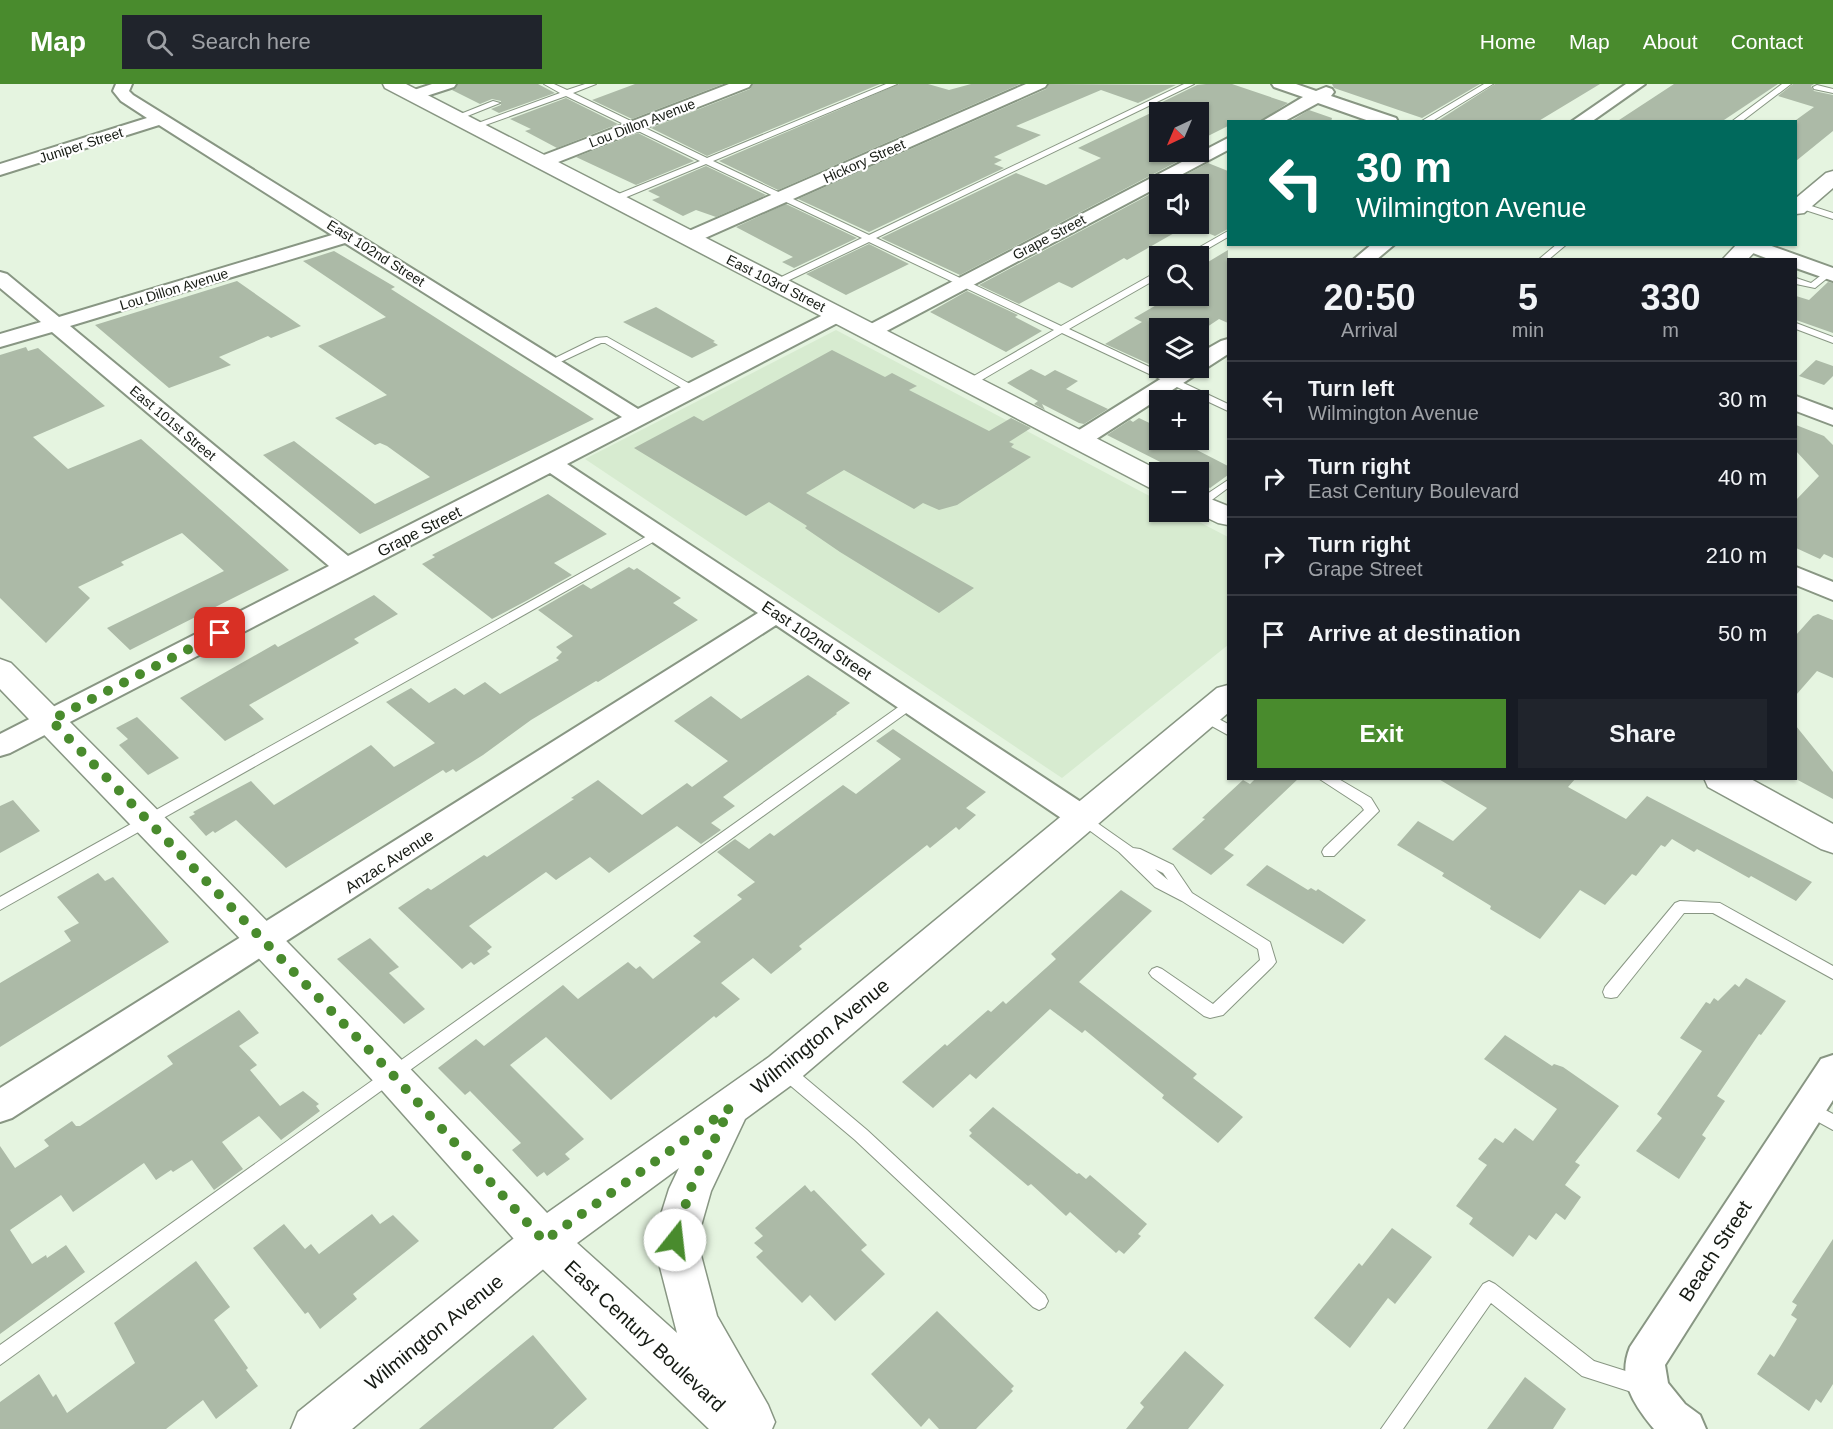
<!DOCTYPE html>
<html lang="en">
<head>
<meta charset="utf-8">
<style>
  :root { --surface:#171b24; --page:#20242c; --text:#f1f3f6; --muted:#9ea1a6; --line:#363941; --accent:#498b2d }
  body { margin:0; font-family:Arial,sans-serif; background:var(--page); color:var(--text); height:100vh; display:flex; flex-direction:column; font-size:22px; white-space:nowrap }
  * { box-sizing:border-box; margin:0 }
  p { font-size:20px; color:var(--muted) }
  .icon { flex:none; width:33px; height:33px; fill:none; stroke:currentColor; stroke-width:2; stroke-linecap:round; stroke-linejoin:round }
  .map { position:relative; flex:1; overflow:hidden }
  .side { position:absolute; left:1227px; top:174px; width:570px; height:522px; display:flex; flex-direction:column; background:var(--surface); border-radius:0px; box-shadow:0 2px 4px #0004 }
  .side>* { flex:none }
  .guide { position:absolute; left:1227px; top:36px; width:570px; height:126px; border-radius:0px; box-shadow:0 2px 4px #0004; background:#00695c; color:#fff; overflow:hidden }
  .needle { width:39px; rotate:224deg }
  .controls { position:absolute; left:1149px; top:18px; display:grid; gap:12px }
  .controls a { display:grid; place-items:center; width:60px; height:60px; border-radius:0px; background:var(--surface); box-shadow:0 2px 4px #0004; font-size:30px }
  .pin { position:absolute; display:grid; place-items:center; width:51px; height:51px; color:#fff; margin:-26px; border-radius:12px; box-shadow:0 3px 9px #0006 }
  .me { position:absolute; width:66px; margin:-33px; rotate:16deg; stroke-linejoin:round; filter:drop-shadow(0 0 4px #0008) }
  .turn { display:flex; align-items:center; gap:21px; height:126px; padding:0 30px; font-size:27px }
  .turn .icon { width:78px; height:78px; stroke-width:2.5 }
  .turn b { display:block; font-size:42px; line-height:51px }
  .eta { display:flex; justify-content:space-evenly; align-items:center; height:102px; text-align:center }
  .eta b { font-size:36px; font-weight:700; line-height:42px }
  .cta { display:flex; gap:12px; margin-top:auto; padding:12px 30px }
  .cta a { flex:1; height:69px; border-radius:0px; background:var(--accent); color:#fff; font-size:24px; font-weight:700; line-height:69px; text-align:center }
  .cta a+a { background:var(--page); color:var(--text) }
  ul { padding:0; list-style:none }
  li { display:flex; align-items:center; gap:18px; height:78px; padding:0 30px; border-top:2px solid var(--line) }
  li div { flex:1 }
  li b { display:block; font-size:22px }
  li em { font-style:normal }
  header { display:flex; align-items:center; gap:36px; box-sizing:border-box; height:84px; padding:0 30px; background:var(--accent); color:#fff }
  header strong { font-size:28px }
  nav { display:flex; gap:33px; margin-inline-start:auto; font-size:21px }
  .search { width:420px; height:54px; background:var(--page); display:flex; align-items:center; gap:15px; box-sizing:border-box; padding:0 21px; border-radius:0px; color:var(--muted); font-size:22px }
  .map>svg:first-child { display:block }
</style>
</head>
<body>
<header>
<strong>Map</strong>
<div class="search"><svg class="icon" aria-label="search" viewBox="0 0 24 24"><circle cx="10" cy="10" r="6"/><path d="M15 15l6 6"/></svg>Search here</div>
<nav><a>Home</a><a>Map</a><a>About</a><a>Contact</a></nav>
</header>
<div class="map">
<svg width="1833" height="1345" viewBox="0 0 1833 1345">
  <rect width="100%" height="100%" fill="#e5f4e0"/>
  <!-- built -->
  <path fill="#d7ebd0" d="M836,246L1159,417L1160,428H1180L1228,453V561L1062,694L585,375Z"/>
  <!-- building -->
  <path fill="#acbaa7" d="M458,0H538L555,9L499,29L491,25L501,21V17L492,15L480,20L452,6Z
    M635,0H723L632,35L592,16Z
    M753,0H880L707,72L651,44L750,5Z
    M899,0H928L949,6L971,0H1020L778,106L719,77Z
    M1049,0L1176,1L1138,19L1101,6L1016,42L1041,51L994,73L1002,76L994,80L1004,84L869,148L798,115L1046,5Z
    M1206,0H1232L1288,19L1259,38H1228V42L1198,57V28H1160V68H1177L1188,72L960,191L881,154L1016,89L1046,101L1101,74L1078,64L1157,26L1150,24L1197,1Z
    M1332,0H1480L1422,34L1334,4Z
    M1495,0H1600L1537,38H1436Z
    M1674,0H1778L1721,38H1616Z
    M1793,0H1814L1811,2L1814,7L1833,11V47L1796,77V36L1814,23L1778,12Z
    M566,14L618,40L557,64L525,47L531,45L510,35Z
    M1309,26L1332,34L1331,38H1289Z
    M638,49L694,77L636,101L576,73Z
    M1208,79L1228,87V145L1215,152L1191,142L1179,149L1176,148L1127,176L1124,174L1072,204L1059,198L1019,220L979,201L1160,105V140H1198V100H1168Z
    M706,82L766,111L716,133L696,126L683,132L652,116L660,113L648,107Z
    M786,120L857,154L794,184L782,178L793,173L736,143Z
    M869,160L909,180L846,211L806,190Z
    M1228,166V239L1219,235L1198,249V244H1160V273L1149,280L1105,260L1142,238L1134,234L1172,212H1198V184Z
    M334,167L395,203L391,205L594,335L360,450L263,371L294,357L375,420L430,393L387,362L380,359L375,361L335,334L387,311L318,262L386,233L303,177Z
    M237,197L301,242L271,254L268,252L219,273L231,281L169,304L95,241Z
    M1828,198L1833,199V249L1796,236V212L1809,216Z
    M967,207L1018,231L1015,233L1042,247L1006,268L930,228Z
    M656,223L715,257L713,258L718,261L692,274L623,238Z
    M26,263L28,267L38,264L105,322L33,353L68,385L141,355L289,486L130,566L107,544L224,487L182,449L121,478L124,481L78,503L90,514L46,559L0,514V271Z
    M832,266L885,293L892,289L917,302L909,306L989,347L1011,334L1031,344L1009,358L1014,360L1011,363L1031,373L957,421L939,426L923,419L914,425L844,386L806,409L974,504L939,529L840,468L805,444L807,442L769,418L746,432L634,364L694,332L703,337Z
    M1816,276L1833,282V292L1824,301L1799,292Z
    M1031,285L1045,292L1055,286L1078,297L1066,305L1108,325L1084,340L1079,339L1042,320L1045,326L1034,320L1038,317L1007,299Z
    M1139,334L1160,344V356H1209L1195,365L1228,382V391L1210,404L1198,398V388H1180L1107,351L1130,336L1133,338Z
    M1796,341L1824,352L1833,361V474L1824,470L1820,475L1796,464V416L1819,392L1796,367Z
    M548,410L607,450L554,479L572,491L526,517L492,535L422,480L435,473L432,471Z
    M629,483L634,486L637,484L681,514L673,519L698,536L598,598L596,597L531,636L483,671L456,688L453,685L446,689L443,686L286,784L236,736L215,749L213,747L206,752L189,733L195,730L193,728L251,697L274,721L371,661L394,683L435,659L386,618L411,604L429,619L455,604L464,611L485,598L500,610L559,576L556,574L562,568L556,563L573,552L538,526L583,500L591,505Z
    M374,511L398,530L354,555L359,559L249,621L264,635L225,657L180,614L275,560L278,563Z
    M1818,530L1833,536V594L1817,587L1796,611V551L1813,532Z
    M808,591L850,619L836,629L837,630L723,713L735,722L711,739L721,746L701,760L677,742L609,789L590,773L556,796L546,788L469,842L492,863L487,867L490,870L474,881L471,878L462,885L398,824L428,804L431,806L484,771L487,773L574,715L571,714L598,696L642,731L687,699L692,703L728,677L674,637L711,612L741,635Z
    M137,633L179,674L148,691L119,661L128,655L116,644Z
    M1796,642L1833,688V715L1796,695Z
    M893,645L986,708L966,724L976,731L959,746L956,743L930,764L927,761L799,862L802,865L771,890L753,874L721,899L740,915L716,934L714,932L611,1016L546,953L510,981L584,1055L565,1070L570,1075L547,1092L544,1088L537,1093L512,1066L521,1059L470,1007L465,1011L438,984L476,955L484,962L563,901L578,915L628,878L636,885L640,882L653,895L701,858L693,852L742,815L737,811L755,798L717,768L735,755L749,765L770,749L774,752L843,701L856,710L901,675L876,657Z
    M1256,694H1299L1224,765L1234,771L1211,791L1172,765L1205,735L1202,734L1243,696L1250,700Z
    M1437,694H1576L1568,703L1626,735L1647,712L1812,798L1796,817L1751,792L1749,794L1697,765L1694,768L1672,755L1665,763L1661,761L1636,792L1632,790L1605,821L1580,806L1540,855L1490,825L1491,822L1442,792L1444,789L1397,761L1418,737L1453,757L1487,724Z
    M13,716L40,747L0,769V722Z
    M1267,781L1308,806L1311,804L1316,807L1318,805L1366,836L1343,860L1246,801Z
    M98,789L105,797L113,793L169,858L0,963V899L71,857L64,847L79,839L57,813Z
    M1121,806L1152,827L1079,898L1197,990L1193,994L1243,1033L1218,1059L1162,1014L1164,1011L1085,946L1082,949L1050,925L976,995L970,990L933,1024L902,998L945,960L947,962L988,926L991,928L1003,917L1006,920L1056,875L1051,870Z
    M370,854L399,883L389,889L425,925L404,940L337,875Z
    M1746,894L1786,917L1761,951L1759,950L1717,1012L1725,1017L1702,1051L1706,1054L1679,1095L1636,1067L1662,1034L1657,1030L1702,967L1680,954L1706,918L1710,920L1714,914L1718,917L1735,900L1739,903Z
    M239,926L259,949L239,962L257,981L250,986L280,1022L303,1007L319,1020L316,1022L320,1027L281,1056L259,1032L222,1058L243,1085L214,1106L192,1076L173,1088L171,1086L156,1096L144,1079L73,1128L61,1111L10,1146L32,1180L46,1171L47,1174L66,1161L85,1188L0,1250V1062L15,1084L49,1062L44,1056L72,1037L76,1042H80L173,980L167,972Z
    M1505,951L1552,982L1554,980L1563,983L1619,1022L1575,1078L1580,1081L1565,1101L1581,1113L1565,1136L1556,1129L1536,1156L1529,1151L1513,1173L1469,1140L1473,1134L1456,1122L1487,1081L1478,1075L1495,1054L1503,1059L1515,1044L1533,1057L1557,1025L1484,975Z
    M993,1023L1077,1090L1079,1089L1086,1095L1090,1091L1147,1140L1138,1150L1141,1152L1124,1170L1119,1166L1116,1169L1070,1128L1066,1132L1031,1100L1028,1102L969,1052L972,1049L969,1046Z
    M805,1101L811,1108L814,1106L867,1161L861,1166L885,1190L835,1237L810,1211L802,1219L756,1173L763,1167L754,1159L763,1152L755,1144Z
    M372,1130L380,1140L393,1131L419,1157L353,1210L357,1215L320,1245L308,1228L305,1230L253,1164L284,1140L305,1165L311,1160L319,1170Z
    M1392,1144L1432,1173L1395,1220L1388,1214L1350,1264L1314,1234L1359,1179L1362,1182Z
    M1833,1155V1300L1821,1319L1816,1315L1809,1327L1757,1290L1770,1270L1774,1273L1797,1235L1791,1231L1797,1221L1792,1218Z
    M196,1177L230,1223L214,1236L248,1284L246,1286L258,1302L216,1335L203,1316L166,1345H0V1318L39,1290L53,1313L56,1310L67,1329L135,1279L114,1239Z
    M937,1227L1014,1302L1011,1305L1013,1307L976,1345H939L929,1334L921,1343L871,1290Z
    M533,1251L587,1315L553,1345H419Z
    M1185,1267L1224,1301L1188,1345H1126L1144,1323L1140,1319Z
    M1525,1293L1566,1325L1553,1345H1487Z"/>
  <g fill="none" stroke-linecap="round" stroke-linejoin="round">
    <defs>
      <path id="service" d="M544,0H554L567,6L585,0H596L573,9L707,74L886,0H897L713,77L869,151L1184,0H1194L876,154L1061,242L1160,186V193L1069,245L1228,320V327L1062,249L973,301H965V297L1054,246L869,158L779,201H773V197L862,154L706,80L617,117H611V113L700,77L566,12L477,44L470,42L560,9Z
        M1484,0H1493L1431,38H1420Z
        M1782,0H1791L1741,38H1731Z
        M1817,1L1833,5V9L1814,5L1813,3Z
        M493,17L500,19L460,35L453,33Z
        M1799,118L1833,129V135L1796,123V119Z
        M1228,147V153L1195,172H1184Z
        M1557,160H1567L1548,176H1538Z
        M1828,186L1831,187V191L1815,204L1796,200V194L1811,199Z
        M1796,239L1833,253V259L1796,245Z
        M607,253L697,304L698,306L693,309L689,308L605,259H601L554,281H546L545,279L596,254Z
        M1228,396V404L1205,421L1198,422V416Z
        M658,446L662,447L664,450L662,453L0,826V813Z
        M911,614L916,616L918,619L916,622L0,1281V1261Z
        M1204,627L1228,640V651L1199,635L1197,632Z
        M1318,694H1337L1371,714L1379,727L1334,772H1324L1322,768L1324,764L1364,726L1361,722Z
        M1083,729L1133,764L1140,765L1173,781L1192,809L1270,858L1276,878L1273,882L1223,931L1210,934L1204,932L1152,893L1149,889L1152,885L1157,883L1162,885L1213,920L1260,876L1258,865L1182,817L1155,803L1119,768L1078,738L1076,734L1078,730ZM1155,785L1163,789L1168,796Z
        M1680,817L1720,819L1833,882V895L1713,829H1684L1617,913L1611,914L1605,913L1603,908L1605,903L1675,819Z
        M785,980L791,982L867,1046L1045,1211L1048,1217L1045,1223L1039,1226L1033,1223L855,1056L779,992L777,987L779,982Z
        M1808,1017L1833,1030V1046L1802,1029L1800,1024L1802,1019Z
        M1489,1197L1495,1200L1594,1277L1651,1295L1654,1302L1651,1309L1644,1312L1582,1292L1491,1219L1403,1345H1381L1483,1200Z"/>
      <path id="minor" d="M116,0H132L129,7L133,11L638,325L831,227H845L848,231L845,235L567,380L1093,726L1098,734L1093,742L1083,745L1073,742L776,541L12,1034L0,1038V1004L758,529L550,389L10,669L0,672V650L329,482L52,248L0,263V250L41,238L0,204V188L7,190L59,233L332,151L159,41L0,91V80L147,34L121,17L113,7ZM345,159L622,333L348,472L70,242Z
        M432,0H456L454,3L414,16L406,11L408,8Z
        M729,0H751L749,3L548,82H536L533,78L536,74Z
        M1026,0H1047L1045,3L696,158H682L680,154L682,150Z
        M1272,0H1296L1316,7L1326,3L1332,5L1334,8L1331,12L1396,34L1398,38H1372L1318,19L1283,38H1261L1303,13L1274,3Z
        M1626,0H1645L1591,38H1571Z
        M1228,54V66L877,252L870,254L863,252L860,248L863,244Z
        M1372,160H1395L1376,176H1353Z
        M1738,160H1766L1833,184V197L1796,184V176H1771L1740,164Z
        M1228,255V270L1087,361L1079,363L1071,361L1068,356L1071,351L1178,284H1198V270L1221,257Z
        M1796,312L1833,326V341L1796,327Z
        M1796,483L1833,498V516L1796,501Z
        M1833,971V1016L1665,1281L1668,1299L1685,1320L1700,1331L1706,1345H1654C1633,1320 1617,1295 1630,1263L1821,975Z"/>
      <path id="tertiary" d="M383,0H406L1162,388H1160V406L1150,404L385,4Z
        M1198,410L1228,422V441L1218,439L1195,428H1198Z
        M1704,694H1749L1833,740V769L1821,765L1708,703Z
        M544,1136L559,1142L566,1157L559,1172L352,1345H291L298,1328L529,1142Z"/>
      <path id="secondary" d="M1833,87V104L1804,129L1796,130V114L1826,89Z
        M1737,160H1762L1747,176H1722Z
        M0,575L11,579C192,760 372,942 547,1129L769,973L1217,604L1228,601V629L797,997L745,1035L711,1107L697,1156L717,1232L768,1321L775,1338L772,1345H709L529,1172L378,1002L252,867L0,605ZM679,1084L669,1105L653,1156L677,1249L577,1159Z"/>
    </defs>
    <!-- service casing -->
    <use href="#service" stroke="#889683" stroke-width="2"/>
    <!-- minor casing -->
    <use href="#minor" stroke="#889683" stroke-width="4"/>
    <!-- tertiary casing -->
    <use href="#tertiary" stroke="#889683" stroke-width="3"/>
    <!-- secondary casing -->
    <use href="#secondary" stroke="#889683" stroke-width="3"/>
    <!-- service -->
    <use href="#service" fill="#fff" fill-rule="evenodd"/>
    <!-- minor -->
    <use href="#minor" fill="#fff" fill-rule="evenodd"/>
    <!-- tertiary -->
    <use href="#tertiary" fill="#fff" fill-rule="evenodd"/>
    <!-- secondary -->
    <use href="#secondary" fill="#fff" fill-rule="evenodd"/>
  </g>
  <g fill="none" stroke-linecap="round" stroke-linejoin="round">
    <!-- route -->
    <path stroke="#498b2d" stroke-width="10" stroke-dasharray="0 18" d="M220,549L51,636L392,990L544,1157L730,1024L690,1106L675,1156"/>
  </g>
  <g text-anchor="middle" stroke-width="4.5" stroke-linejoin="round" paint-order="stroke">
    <!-- far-street labels -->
    <g font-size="14" fill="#161b14" stroke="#fff">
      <text transform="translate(642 39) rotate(-21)" y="5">Lou Dillon Avenue</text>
      <text transform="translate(81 61) rotate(-18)" y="5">Juniper Street</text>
      <text transform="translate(864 77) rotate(-24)" y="5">Hickory Street</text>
      <text transform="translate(1049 153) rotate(-28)" y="5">Grape Street</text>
      <text transform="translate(376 169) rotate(32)" y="5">East 102nd Street</text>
      <text transform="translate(776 199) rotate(27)" y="5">East 103rd Street</text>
      <text transform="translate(174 205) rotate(-17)" y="5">Lou Dillon Avenue</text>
      <text transform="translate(173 339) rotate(40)" y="5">East 101st Street</text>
    </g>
    <!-- street labels -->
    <g font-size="16" fill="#161b14" stroke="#fff">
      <text transform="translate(419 447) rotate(-27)" y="6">Grape Street</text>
      <text transform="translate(817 556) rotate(34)" y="6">East 102nd Street</text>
      <text transform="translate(389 777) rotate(-33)" y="6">Anzac Avenue</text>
    </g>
    <!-- near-street labels -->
    <g font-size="20" fill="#161b14" stroke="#fff">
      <text transform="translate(820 952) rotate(-39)" y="7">Wilmington Avenue</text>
      <text transform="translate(1715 1167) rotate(-57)" y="7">Beach Street</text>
      <text transform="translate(434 1248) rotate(-39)" y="7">Wilmington Avenue</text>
      <text transform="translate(645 1252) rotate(43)" y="7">East Century Boulevard</text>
    </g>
  </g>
</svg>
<div class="controls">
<a><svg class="needle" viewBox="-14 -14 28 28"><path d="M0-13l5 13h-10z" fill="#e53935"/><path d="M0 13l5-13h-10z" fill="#9ea1a6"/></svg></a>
<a><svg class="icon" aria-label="sound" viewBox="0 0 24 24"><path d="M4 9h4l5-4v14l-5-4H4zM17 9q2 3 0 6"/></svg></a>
<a><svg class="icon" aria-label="search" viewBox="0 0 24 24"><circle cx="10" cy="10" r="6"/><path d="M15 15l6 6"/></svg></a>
<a><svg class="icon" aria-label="layers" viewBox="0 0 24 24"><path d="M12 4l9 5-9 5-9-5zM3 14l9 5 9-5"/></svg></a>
<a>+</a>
<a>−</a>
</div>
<div class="pin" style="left:220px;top:549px;background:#d93025"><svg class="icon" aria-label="arrive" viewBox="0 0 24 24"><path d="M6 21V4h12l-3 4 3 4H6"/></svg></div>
<svg class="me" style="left:675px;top:1156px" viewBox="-20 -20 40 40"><circle r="19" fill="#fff"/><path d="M0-13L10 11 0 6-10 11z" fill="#498b2d"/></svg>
<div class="guide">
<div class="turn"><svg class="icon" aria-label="left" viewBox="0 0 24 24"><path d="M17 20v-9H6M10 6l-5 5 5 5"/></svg><div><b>30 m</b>Wilmington Avenue</div></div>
</div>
<section class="side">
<div class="eta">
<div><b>20:50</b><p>Arrival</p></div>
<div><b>5</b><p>min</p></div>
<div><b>330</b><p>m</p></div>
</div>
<ul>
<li><svg class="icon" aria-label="left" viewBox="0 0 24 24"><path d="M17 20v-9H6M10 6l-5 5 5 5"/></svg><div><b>Turn left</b><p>Wilmington Avenue</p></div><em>30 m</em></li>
<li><svg class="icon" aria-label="right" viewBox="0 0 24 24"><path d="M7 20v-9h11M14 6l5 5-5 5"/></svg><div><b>Turn right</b><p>East Century Boulevard</p></div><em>40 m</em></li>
<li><svg class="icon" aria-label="right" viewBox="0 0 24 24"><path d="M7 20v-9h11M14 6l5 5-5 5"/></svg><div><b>Turn right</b><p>Grape Street</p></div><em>210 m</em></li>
<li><svg class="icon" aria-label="arrive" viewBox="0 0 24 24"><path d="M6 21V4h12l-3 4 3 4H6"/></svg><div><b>Arrive at destination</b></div><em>50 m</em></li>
</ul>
<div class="cta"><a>Exit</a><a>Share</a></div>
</section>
</div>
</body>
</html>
